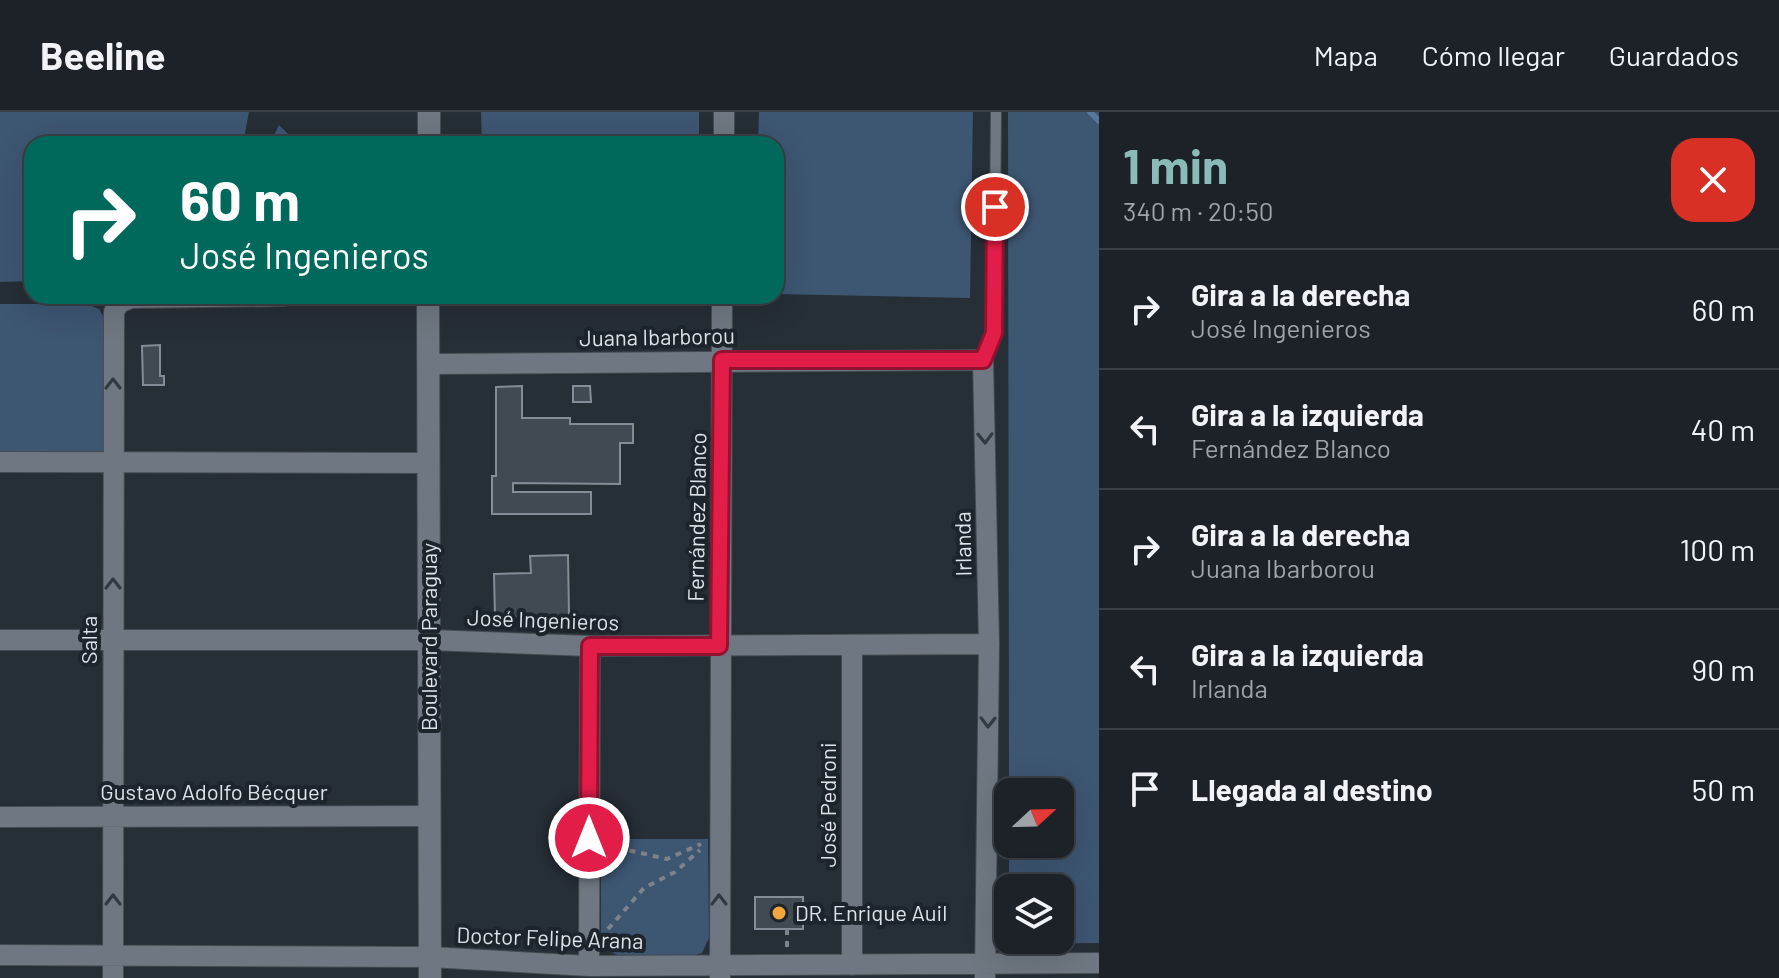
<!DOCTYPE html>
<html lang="es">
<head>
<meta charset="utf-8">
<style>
  :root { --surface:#1c2228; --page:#252a30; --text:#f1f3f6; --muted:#a0a4a8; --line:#3a3f45; --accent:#8bbbb9 }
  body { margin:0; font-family:Barlow,sans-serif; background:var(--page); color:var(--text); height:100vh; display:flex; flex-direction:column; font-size:30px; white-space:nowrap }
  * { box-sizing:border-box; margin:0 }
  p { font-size:26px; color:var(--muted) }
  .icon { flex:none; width:44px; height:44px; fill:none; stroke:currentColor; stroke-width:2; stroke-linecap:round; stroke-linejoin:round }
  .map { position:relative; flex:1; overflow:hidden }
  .side { display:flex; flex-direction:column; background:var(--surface); width:680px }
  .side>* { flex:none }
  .guide { position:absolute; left:24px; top:24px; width:760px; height:168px; border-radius:24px; box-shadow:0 8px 32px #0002,0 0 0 2px var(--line); background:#00695c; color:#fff; overflow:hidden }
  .needle { width:52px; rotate:68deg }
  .buttons { position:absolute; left:994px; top:666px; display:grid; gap:16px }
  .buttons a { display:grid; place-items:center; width:80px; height:80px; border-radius:16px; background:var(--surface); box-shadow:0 8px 32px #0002,0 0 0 2px var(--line); font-size:40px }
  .pin { position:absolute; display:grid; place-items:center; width:68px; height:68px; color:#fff; margin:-34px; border:4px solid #fff; border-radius:50%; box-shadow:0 2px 8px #0007 }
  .me { position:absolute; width:88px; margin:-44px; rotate:0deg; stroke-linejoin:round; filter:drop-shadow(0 0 6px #0008) }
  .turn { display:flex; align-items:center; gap:28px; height:168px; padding:0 24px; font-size:36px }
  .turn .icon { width:104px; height:104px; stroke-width:2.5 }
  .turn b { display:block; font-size:56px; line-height:68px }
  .round { display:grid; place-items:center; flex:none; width:84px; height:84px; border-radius:24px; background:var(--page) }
  .head { display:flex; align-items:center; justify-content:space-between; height:136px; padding:0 24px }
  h1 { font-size:48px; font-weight:700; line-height:60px; color:var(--accent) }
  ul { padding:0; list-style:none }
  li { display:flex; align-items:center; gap:24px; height:120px; padding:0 24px; border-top:2px solid var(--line) }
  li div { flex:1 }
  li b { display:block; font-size:30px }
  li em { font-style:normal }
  header { display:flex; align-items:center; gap:48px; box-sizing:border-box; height:112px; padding:0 40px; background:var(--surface); border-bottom:2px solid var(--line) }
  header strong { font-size:38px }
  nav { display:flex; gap:44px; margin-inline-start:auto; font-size:28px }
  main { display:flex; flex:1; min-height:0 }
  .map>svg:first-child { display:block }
</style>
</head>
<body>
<header>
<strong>Beeline</strong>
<nav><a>Mapa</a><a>Cómo llegar</a><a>Guardados</a></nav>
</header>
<main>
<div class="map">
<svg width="1099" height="866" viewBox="0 0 1099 866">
  <rect width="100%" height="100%" fill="#262e36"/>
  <!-- green -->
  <path fill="#3d5672" d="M0,0H249L243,32H32V169L0,170Z
    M481,0H699V32H482Z
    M759,0H973L970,186L776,182V32H758Z
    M1008,0H1099V831L1017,832L1014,828H1060V776H1009V732H1060V680H1009Z
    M279,13L296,30V32H270Z
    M0,192H87L99,197L106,209L104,338L100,343L0,349Z
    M601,727H708L709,826L702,841L692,844H619L604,836L601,826Z"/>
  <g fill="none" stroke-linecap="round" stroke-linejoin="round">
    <!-- stream -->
    <path stroke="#57789b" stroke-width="6" d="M1090,0L1099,9"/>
  </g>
  <!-- building -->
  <path fill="#414a53" stroke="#838c97" stroke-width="2" d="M160,233V264H164V273H143L142,234Z
    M522,274V306H570V312H633V331H620V372L513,371V380H591V402H492V364H496V275Z
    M573,274H590L591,290H573Z
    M568,443L569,503L495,505L494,462L531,461L530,444Z
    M755,785H803V817H755Z"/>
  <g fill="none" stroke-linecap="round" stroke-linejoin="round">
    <defs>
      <path id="service" d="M983,248L994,221L996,0"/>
      <path id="minor" d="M724,32V0
        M429,252L983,248L989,532L985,866
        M0,350L429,351
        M0,528H430L590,534L989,532
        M0,705L428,704
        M0,843L430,845L589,854L1099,851
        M852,853V533
        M589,854L590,534
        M113,866L114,200L119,191L131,186L283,184
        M720,866L722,184"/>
      <path id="tertiary" d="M429,0V32
        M428,184L430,866"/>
    </defs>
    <!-- service casing -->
    <use href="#service" stroke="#454b52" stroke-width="12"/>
    <!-- minor casing -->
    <use href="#minor" stroke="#454b52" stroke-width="22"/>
    <!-- tertiary casing -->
    <use href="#tertiary" stroke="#454b52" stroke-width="24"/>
    <!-- path -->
    <path stroke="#7d838a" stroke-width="4" stroke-dasharray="6 6" stroke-linecap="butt" d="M606,733L667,747L701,732
      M608,817L644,776L675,760L700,738
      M787,835V817"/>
    <!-- service -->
    <use href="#service" stroke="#6f7882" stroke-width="10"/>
    <!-- minor -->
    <use href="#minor" stroke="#6f7882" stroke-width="20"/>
    <!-- tertiary -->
    <use href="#tertiary" stroke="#6f7882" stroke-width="22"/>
  </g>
  <!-- one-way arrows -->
  <defs><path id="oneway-chevron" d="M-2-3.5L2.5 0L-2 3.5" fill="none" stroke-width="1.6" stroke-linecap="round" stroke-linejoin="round" transform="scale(2)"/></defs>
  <g stroke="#313942">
    <use href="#oneway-chevron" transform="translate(113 272) rotate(-90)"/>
    <use href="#oneway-chevron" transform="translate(985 326) rotate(89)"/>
    <use href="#oneway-chevron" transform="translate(113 472) rotate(-90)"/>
    <use href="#oneway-chevron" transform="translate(988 610) rotate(91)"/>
    <use href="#oneway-chevron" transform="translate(113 788) rotate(-90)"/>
    <use href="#oneway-chevron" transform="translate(719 788) rotate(-90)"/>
  </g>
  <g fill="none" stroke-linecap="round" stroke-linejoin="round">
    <defs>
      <path id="route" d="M589,726L590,534H719L722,248H983L994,221L995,95"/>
    </defs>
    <!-- route casing -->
    <use href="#route" stroke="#92132f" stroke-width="20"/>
    <!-- route -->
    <use href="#route" stroke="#e11d48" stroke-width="14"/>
  </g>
  <!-- markers -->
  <circle fill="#f1a63f" stroke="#1c242c" stroke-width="3" cx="779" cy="801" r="8"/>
  <g text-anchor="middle" stroke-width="8" stroke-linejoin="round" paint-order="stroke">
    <!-- street labels -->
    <g font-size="22" fill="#dde2e8" stroke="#1c242c">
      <text transform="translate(657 225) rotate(-1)" y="8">Juana Ibarborou</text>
      <text transform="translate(697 405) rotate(-89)" y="8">Fernández Blanco</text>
      <text transform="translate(963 432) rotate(-91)" y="8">Irlanda</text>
      <text transform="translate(543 508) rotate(2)" y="8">José Ingenieros</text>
      <text transform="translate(429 525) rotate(-90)" y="8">Boulevard Paraguay</text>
      <text transform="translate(89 528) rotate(-90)" y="8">Salta</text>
      <text x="214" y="688">Gustavo Adolfo Bécquer</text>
      <text transform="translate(828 693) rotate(-90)" y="8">José Pedroni</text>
      <text transform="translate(550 826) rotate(2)" y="8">Doctor Felipe Arana</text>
    </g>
    <!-- poi labels -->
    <g font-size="22" fill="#dde2e8" stroke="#1c242c" text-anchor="start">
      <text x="795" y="809">DR. Enrique Auil</text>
    </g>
  </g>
</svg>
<div class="buttons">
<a><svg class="needle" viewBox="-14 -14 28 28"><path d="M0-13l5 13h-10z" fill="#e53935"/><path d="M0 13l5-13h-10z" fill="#a0a4a8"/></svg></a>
<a><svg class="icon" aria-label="layers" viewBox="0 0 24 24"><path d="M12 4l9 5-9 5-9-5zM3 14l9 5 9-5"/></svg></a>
</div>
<div class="pin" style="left:995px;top:95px;background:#d93025"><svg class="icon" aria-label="arrive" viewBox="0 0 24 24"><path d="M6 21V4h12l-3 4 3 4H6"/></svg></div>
<svg class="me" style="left:589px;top:726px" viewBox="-20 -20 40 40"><circle r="17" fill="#e11d48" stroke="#fff" stroke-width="3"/><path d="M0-11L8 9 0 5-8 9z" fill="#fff"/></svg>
<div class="guide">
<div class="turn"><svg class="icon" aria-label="right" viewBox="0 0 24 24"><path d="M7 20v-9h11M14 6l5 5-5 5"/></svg><div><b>60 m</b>José Ingenieros</div></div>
</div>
</div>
<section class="side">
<div class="head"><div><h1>1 min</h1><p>340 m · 20:50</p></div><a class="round" style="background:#d93025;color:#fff"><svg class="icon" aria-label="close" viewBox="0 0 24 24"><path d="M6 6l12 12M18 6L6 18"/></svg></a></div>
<ul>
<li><svg class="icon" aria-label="right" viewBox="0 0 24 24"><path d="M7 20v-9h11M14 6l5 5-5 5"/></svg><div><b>Gira a la derecha</b><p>José Ingenieros</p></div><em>60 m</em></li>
<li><svg class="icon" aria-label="left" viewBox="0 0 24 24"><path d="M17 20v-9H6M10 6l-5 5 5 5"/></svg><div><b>Gira a la izquierda</b><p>Fernández Blanco</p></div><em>40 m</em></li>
<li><svg class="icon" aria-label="right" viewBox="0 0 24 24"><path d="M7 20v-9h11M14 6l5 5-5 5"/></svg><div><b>Gira a la derecha</b><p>Juana Ibarborou</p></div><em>100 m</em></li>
<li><svg class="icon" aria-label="left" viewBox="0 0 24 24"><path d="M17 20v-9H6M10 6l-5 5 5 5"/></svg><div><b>Gira a la izquierda</b><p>Irlanda</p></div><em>90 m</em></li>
<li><svg class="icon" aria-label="arrive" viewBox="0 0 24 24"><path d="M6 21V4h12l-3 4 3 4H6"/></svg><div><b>Llegada al destino</b></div><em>50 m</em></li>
</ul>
</section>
</main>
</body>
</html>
